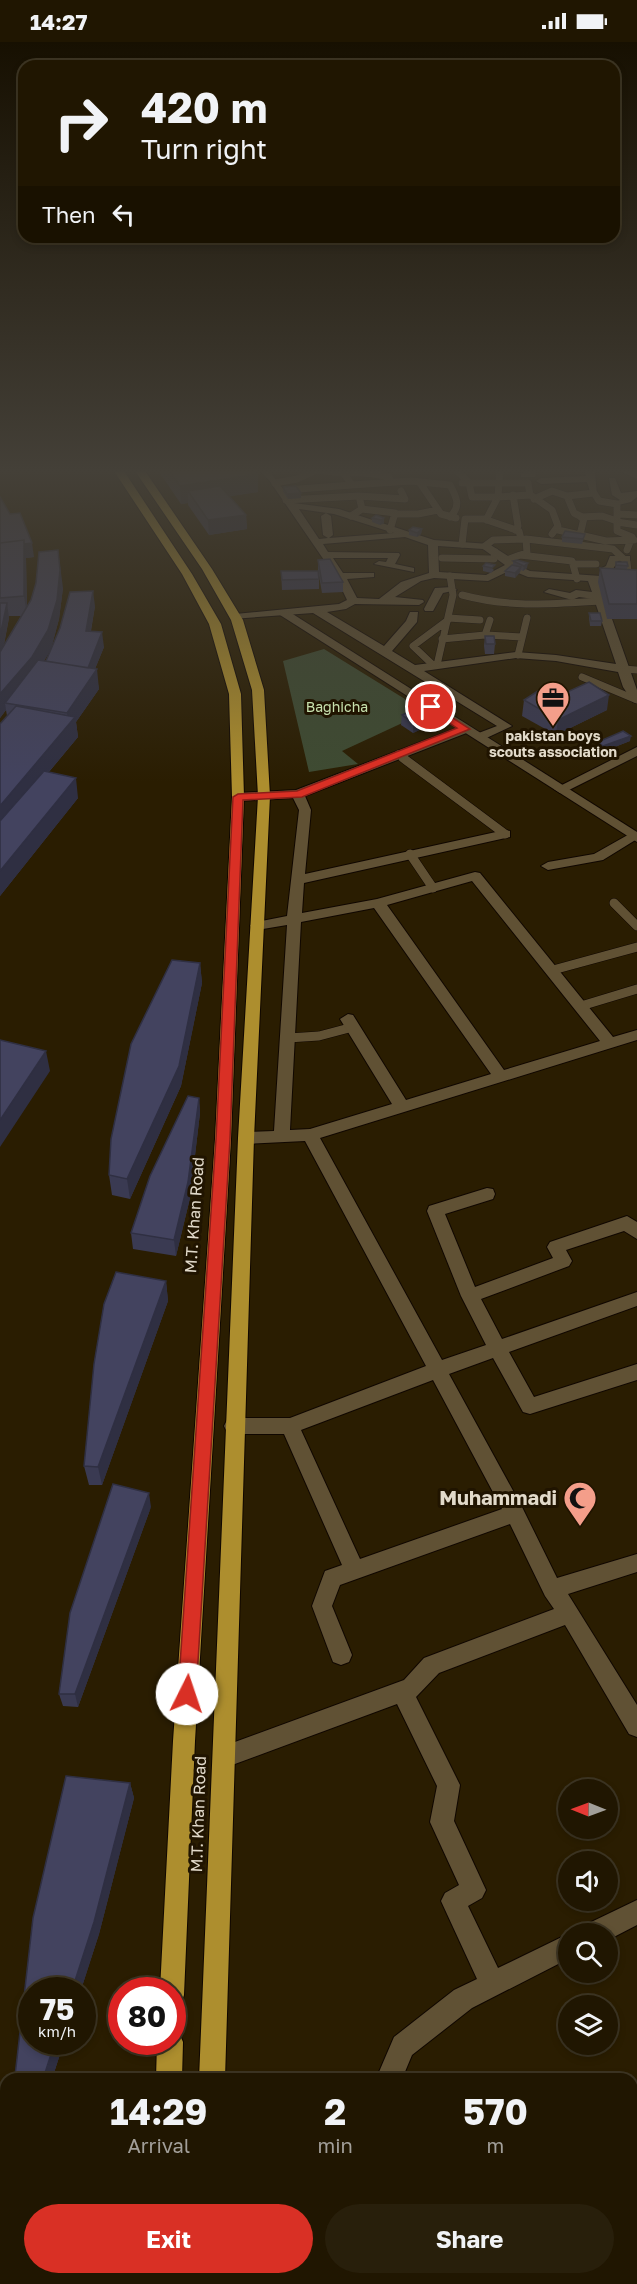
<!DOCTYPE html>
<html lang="en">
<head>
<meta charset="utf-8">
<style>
  :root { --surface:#201601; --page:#281f0b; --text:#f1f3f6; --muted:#a29f99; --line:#3d3523; --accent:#d93025 }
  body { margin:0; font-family:"Golos Text",sans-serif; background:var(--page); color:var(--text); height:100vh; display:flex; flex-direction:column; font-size:22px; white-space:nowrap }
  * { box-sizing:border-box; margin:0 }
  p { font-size:20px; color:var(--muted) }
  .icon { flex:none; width:33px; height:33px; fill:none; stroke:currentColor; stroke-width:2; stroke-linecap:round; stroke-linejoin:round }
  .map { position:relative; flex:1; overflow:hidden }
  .sheet { position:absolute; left:0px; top:2031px; width:638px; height:212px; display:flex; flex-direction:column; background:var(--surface); border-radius:18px 18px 0 0; box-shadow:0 3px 9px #0003,0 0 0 2px var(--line) }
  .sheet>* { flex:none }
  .hud { position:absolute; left:18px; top:18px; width:602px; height:183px; border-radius:18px; box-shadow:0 3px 9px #0003,0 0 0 2px var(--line); background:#201601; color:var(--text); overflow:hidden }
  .needle { width:39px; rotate:271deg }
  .buttons { position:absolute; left:558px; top:1737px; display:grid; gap:12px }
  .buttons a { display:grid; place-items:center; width:60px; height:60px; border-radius:50%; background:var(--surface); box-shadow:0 3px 9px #0003,0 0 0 2px var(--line); font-size:30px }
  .speed { position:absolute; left:18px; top:1935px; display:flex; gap:12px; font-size:30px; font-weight:700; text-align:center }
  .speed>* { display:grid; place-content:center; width:78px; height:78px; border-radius:50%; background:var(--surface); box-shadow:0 3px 9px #0003,0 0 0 2px var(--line); line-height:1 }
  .speed small { font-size:15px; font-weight:400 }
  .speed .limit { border:9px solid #d22; background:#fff; color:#111 }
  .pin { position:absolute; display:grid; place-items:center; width:51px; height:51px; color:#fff; margin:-26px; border:3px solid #fff; border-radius:50%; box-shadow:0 2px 6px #0007 }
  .me { position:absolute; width:66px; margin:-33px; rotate:4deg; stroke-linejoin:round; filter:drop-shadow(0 0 4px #0008) }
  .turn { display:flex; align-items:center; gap:21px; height:126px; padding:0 24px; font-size:27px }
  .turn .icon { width:78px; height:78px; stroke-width:2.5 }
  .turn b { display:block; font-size:42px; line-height:51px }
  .then { display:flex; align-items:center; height:57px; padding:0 24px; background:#0003; gap:12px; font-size:22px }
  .eta { display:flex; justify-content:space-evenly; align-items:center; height:102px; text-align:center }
  .eta b { font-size:36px; font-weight:700; line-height:42px }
  .button { display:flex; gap:12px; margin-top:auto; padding:12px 24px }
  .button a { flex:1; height:69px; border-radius:36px; background:var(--accent); color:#fff; font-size:24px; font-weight:700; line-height:69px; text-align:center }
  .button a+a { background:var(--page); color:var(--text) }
  .status { display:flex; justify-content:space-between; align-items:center; height:42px; padding:0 30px; background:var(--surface); direction:ltr }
  .status svg { height:16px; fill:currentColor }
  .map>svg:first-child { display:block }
</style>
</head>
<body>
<div class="status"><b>14:27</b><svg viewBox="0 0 49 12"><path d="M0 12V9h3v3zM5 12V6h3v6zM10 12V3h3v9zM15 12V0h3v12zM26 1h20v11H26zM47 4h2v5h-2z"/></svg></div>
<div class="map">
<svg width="637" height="2242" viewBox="0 0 637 2242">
  <rect width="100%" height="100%" fill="#2a1d01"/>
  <!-- green -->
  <path fill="#3e4b32" d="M324,607L426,670L342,709L358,722L309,730L283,619Z"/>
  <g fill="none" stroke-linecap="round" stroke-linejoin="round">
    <defs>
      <path id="service-far1" d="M307,426C334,434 362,427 389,435L391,440
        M455,426L469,441L472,455H498L500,426
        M275,441L297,437L314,429
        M420,441L441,472L456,476
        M462,441H528L530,453L498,455L486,478
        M352,443L411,439L450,443C457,456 461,464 450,475
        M286,448L352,443L342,429L344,426
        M513,453L518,484L515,488
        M359,454L405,457L401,449
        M532,454L552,468L558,484L552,492
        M567,454L594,451L599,459L617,462V489L632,495L627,508
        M534,457L552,449L567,454L574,471L584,476L580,493
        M286,458L359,454L362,467L351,474
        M362,467L395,471L390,488
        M394,472H418L438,468
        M619,472L637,473
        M581,475L602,474L617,479
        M617,480L637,483
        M558,488L606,499L634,498
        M526,497L613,507L627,520L629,539
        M462,502L465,477H484L519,489L521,497
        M485,504L493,498L526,497L527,511L520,513
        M442,516L494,517L495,510
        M507,518L520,513L572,519L577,537
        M573,522H596
        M462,553C511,566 551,562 600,559
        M448,576L480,578
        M485,593L522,595
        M442,597L485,593L490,578
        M518,613L527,576
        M433,623L413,604L448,578
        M437,623L453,553L450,534
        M623,627L637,628
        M582,635L637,658
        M398,712L405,717"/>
      <path id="service" d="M403,716L505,792
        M410,812L433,846
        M614,861L637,884
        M553,928L637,905
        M581,964L637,947
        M288,996L319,994L353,985"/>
      <path id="minor" d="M257,426H267L294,461L339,467L434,498L489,502L511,516L515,522L530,529L601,534L600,527L606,524L610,514H630V518L618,519L611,530L612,534L637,536V542L599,540L637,648V661L633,660L623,645L618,630L556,619L516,616L424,629L512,684L480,699L474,695L476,692L497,684L313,571L231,577V573L235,572L339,562L347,558L337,537L269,438ZM299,467L334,472L394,491L329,496L333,493L331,474L326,471L321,474L323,493L328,496L319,497ZM405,495L428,503L429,531L401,540L379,557L357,556L347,537L374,535V531H343L333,516H388L386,520L379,519L374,522L414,530V526L395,522L400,513L399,511L328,510L323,502ZM438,504L483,507L505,523L486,533L439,530ZM511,528L528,535L588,539L592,550L576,548L570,551L549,547L544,550L572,558L579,555L594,557L616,622L556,613L516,610L415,623L392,609L417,580L418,570H410L406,579L384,604L327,570L346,567L355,562L419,563L424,560L423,558L395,555L421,539L434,536L488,539Z
        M527,426H537L535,435H521V431L527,430Z
        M590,426H601L595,431L597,453H591L587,440L541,442L536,439L541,436L586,434L585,430Z
        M614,426H627L637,430V437Z
        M609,436H615L621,451L637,449V455L631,460L614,464V460L620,458L612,453Z
        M435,546L452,545L457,548L443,551L433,569H425L424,567Z
        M465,683L471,687L469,690L305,754L311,768L305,832L505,788L510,789V795L304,841L302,871L377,857L475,830L480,831L613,995L637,988V998L320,1096L442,1318L486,1303L461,1254L427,1169L429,1164L487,1146L493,1147L495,1152L493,1157L445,1172L475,1245L553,1216L547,1205L550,1200L627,1174L637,1180V1197L624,1189L566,1208L572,1219L569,1224L481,1257L502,1297L637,1250V1264L509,1310L534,1355L637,1322V1338L530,1372L523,1370L493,1316L449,1332L522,1465L557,1536L637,1512V1530L568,1552L637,1663V1695L629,1692L565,1583L439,1631L416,1655L460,1743L454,1779L486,1848L482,1856L468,1864L498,1926L568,1892V1917L472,1966L412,2013L402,2037H376L394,1995L454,1948L477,1937L441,1859L445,1851L459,1843L430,1780L437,1744L397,1662L224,1726L216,1723L213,1715L216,1707L224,1704L404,1638L424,1616L554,1567L545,1554L510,1482L340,1543L332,1564L352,1613L349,1620L341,1623L333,1620L312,1564L325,1529L342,1523L284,1392H234L227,1390L224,1384L227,1378L234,1376H290L426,1324L305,1099L246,1102L238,1096L246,1090L274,1089L287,883L257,888L250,884L252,881L287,874L299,768L293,756L238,759L232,755L238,751L296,748ZM472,839L600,999L504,1028L387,863ZM374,866L491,1032L406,1058L353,973L348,972L340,977L392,1062L310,1087L290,1088L301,880ZM433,1338L502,1467L360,1517L301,1388Z
        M637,705V714L565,750L560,751L554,747Z
        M633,790L637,791V797L603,818L548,828L541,824L548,820L594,812Z
        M637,1858V1883L608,1898V1892H582L585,1883Z
        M637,2128V2155L632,2157V2130Z"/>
      <path id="tertiary" d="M280,569H288L637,790V800L280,573Z"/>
      <path id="trunk" d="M112,426H122L192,532L221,582L241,652L244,755L231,1097L195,1699L184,1953L181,1962L172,1965V1948H160L173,1699L215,1097L232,755L229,652L209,582L182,532Z
        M133,426H143L212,527L243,578L264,648L270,754L254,1096L225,2037H199L238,1096L258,754L252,648L231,578L202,527Z
        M172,1988L179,1991L183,2000L182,2037H156L157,2000H172Z
        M145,2236H173V2242H145Z
        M190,2236H218V2242H190Z"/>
    </defs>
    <!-- service-far1 casing -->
    <use href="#service-far1" stroke="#100700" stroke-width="8"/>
    <!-- service casing -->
    <use href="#service" stroke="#100700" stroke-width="10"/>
    <!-- minor casing -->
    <use href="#minor" stroke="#100700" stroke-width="2"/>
    <!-- tertiary casing -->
    <use href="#tertiary" stroke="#100700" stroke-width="2"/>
    <!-- trunk casing -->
    <use href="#trunk" stroke="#100700" stroke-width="2"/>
    <!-- service-far1 -->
    <use href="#service-far1" stroke="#605134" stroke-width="7"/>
    <!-- service -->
    <use href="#service" stroke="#605134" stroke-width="9"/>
    <!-- minor -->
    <use href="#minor" fill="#605134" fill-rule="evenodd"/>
    <!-- tertiary -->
    <use href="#tertiary" fill="#605134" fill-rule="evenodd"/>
    <!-- trunk -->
    <use href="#trunk" fill="#ad8e2e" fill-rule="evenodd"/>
  </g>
  <!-- wall -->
  <path fill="#3a3a52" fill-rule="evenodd" d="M159,426H253L258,432V450L229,454L246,473L247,487L209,493L188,463V461L181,462L159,430Z
    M283,445L301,456L288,457L283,450Z
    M0,455L34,515L26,516L27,564L63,546L59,577L51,607L95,564L91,589L104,605L95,627L99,647L76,680L78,695L49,730L78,756L0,854L7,674L6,668L0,676ZM9,574H21L4,603L9,576ZM51,607L46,619H44Z
    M372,476H384V481L380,483L372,480Z
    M422,487L421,492L417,495L409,493V488Z
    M585,492L582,502L562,500V495Z
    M318,518L343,540V550L322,551L318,528Z
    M513,519L527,526L523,529L521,528L520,530L515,536L505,534V529L513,523Z
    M616,520L628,524L627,527L637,528V577H607L598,540L600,526L615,527Z
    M486,521L494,528L491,531L483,529V524Z
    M281,529L319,537V547L282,548Z
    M589,571L602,579L601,584H590L589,576Z
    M485,594L495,602L494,612H485L484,604Z
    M552,657L607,668L556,693L522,674L524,658Z
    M402,673L430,683L413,691L401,683Z
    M630,699L602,710L597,705L598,700Z
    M200,921L202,941L181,1044L130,1157L112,1153L109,1133Z
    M199,1056L200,1071L190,1156L176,1214L133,1207L131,1191Z
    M166,1239L168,1259L102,1443H89L84,1424Z
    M151,1465L78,1665L63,1664L59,1652Z
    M130,1741L134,1756L99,1892L52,2037H17L15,2034Z"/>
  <!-- shaded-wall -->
  <path fill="#2f2f42" d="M258,432V450L195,460L188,449V461L181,462L180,444Z
    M301,451V456L288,457L287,452Z
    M246,473L247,487L209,493L208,478Z
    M384,476V481L380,483L381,478Z
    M422,487L421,492L417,495V491Z
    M32,501L34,515L26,516L27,573L24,554L0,505Z
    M58,508L63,546L59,577L51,607L35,634L5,661L6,668L0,676V652Z
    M528,521L527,526L523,529L524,524Z
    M521,525L520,530L515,536V531Z
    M93,549L95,564L88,604L86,589Z
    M7,561L9,576L0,622V594Z
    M102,590L104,605L92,634L97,627L99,647L76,680L78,695L0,788V764L68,683L67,671L86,630Z
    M609,653L607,668L556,693L558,678Z
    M431,673L430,683L413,691V681Z
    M631,694L630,699L602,710L603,704Z
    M76,736L78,756L0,854V829Z
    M200,921L202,941L181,1044L130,1157L127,1137Z
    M46,1009L50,1029L0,1105V1078Z
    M199,1056L200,1071L190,1156L176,1214L174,1198Z
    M166,1239L168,1259L102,1443L98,1425Z
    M149,1451L151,1465L78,1665L75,1652Z
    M130,1741L134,1756L99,1892L81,1948H72Z
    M55,2000H64L52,2037H43Z"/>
  <!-- building -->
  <path fill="#43435f" stroke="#2f2f42" stroke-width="1.5" d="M167,426H253L258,432L180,444Z
    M220,444L246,473L208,478L188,449Z
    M296,444L301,451L287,452L283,445Z
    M0,455L10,472L20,471L32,501L24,502V498L0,501Z
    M376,473L384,476L381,478L372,476Z
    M413,485L422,487L417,491L409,488Z
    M565,489L585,492L583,497L562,495Z
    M24,498V554L0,556V501Z
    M58,508L60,528L57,558L48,588L32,615L0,652V610L31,558L36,541L39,510Z
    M330,517L343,540L322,541L318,518Z
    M517,518L528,521L524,524L513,519Z
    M616,520H627L628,524L616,523Z
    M486,521L495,523L492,526L483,524Z
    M512,523L521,525L515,531L505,529Z
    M600,526L637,528V562H609Z
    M281,529H318L319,537L282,538Z
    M93,549L86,589L102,590L88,626L46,619L60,586L70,550Z
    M0,561H7L0,594Z
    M589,571H600L602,579H591Z
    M485,594H494L495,602H486Z
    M38,618L97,627L67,671L5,661Z
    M589,640L609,653L558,678L524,658L538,649L552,657Z
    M16,664L75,675L0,764V682Z
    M419,665L431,673L413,681L402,673Z
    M623,689L631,694L603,704L598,700Z
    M44,729L76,736L0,829V779Z
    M172,918L200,921L179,1024L127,1137L109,1133L111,1097L131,1002Z
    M0,998L46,1009L0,1078Z
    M188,1054L199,1056L188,1140L174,1198L131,1191L150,1134Z
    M116,1230L166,1239L98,1425L84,1424L94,1322L104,1262Z
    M113,1442L149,1451L75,1652H59L70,1571Z
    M66,1734L130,1741L94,1880L72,1948H32V2000H55L43,2037H34L15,2034L33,1876Z"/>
  <!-- sky -->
  <linearGradient id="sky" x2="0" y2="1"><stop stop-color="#171001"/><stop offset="0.58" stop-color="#444038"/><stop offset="1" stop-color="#444038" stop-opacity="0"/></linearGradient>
  <rect width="637" height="740" fill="url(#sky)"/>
  <!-- route -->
  <path fill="#d93025" stroke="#8d1f18" stroke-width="1.5" d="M431,662L470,687L302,755L243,758L230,1097L196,1652L194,1659L187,1661L181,1659L178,1652L216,1097L233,755L238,752L297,749L457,686L427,667L426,665Z"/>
  <!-- icons -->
  <defs>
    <symbol id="office-pin" viewBox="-11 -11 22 30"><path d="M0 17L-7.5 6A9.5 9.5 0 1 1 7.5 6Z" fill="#f49e8a" stroke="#201400"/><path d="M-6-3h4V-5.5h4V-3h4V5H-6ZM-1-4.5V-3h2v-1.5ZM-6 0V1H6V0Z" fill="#111"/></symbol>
    <symbol id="mosque-pin" viewBox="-11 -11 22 30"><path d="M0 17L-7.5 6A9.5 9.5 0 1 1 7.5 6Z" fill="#f49e8a" stroke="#201400"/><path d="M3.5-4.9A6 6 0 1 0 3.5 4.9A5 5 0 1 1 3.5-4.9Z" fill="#111"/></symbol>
  </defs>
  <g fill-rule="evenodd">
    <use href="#office-pin" x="534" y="637" width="38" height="52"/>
    <use href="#mosque-pin" x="561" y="1437" width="38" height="52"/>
  </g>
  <g text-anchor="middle" stroke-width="6" stroke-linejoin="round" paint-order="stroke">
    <!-- far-park labels -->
    <g font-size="14" fill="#c7e1ad" stroke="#201400">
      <text x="337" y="670">Baghicha</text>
    </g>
    <!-- far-poi labels -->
    <g font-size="14" font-weight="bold" fill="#e2daca" stroke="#201400">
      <text x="553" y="699">pakistan boys<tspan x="553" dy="16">scouts association</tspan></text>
    </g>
    <!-- street labels -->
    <g font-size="16" fill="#e2daca" stroke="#201400">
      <text transform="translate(194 1173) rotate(-86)" y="6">M.T. Khan Road</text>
      <text transform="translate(198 1772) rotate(-88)" y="6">M.T. Khan Road</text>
    </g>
    <!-- near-poi labels -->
    <g font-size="20" font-weight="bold" fill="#e2daca" stroke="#201400" text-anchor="end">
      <text x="557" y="1463">Muhammadi</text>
    </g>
  </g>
</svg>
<div class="buttons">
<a><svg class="needle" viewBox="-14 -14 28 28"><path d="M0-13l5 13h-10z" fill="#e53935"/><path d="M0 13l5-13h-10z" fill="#a29f99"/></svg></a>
<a><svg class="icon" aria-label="sound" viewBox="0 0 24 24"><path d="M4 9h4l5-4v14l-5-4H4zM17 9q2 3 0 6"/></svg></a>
<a><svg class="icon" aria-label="search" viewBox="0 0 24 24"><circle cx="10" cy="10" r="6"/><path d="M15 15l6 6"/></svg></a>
<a><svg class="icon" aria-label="layers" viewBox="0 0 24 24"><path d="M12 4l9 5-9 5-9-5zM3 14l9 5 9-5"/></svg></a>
</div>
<div class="speed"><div>75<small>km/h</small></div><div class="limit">80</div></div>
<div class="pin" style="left:431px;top:665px;background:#d93025"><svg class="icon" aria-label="arrive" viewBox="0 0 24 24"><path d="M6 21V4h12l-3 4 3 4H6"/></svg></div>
<svg class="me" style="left:187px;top:1652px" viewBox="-20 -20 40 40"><circle r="19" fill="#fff"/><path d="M0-13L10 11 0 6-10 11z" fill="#d93025"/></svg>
<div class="hud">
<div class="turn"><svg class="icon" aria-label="right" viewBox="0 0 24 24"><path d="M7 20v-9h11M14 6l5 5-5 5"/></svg><div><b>420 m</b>Turn right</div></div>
<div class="then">Then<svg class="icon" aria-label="left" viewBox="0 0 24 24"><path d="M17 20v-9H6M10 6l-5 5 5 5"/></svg></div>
</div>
<section class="sheet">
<div class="eta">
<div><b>14:29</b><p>Arrival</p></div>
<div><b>2</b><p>min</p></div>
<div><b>570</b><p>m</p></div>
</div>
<div class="button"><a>Exit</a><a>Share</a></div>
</section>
</div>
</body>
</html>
